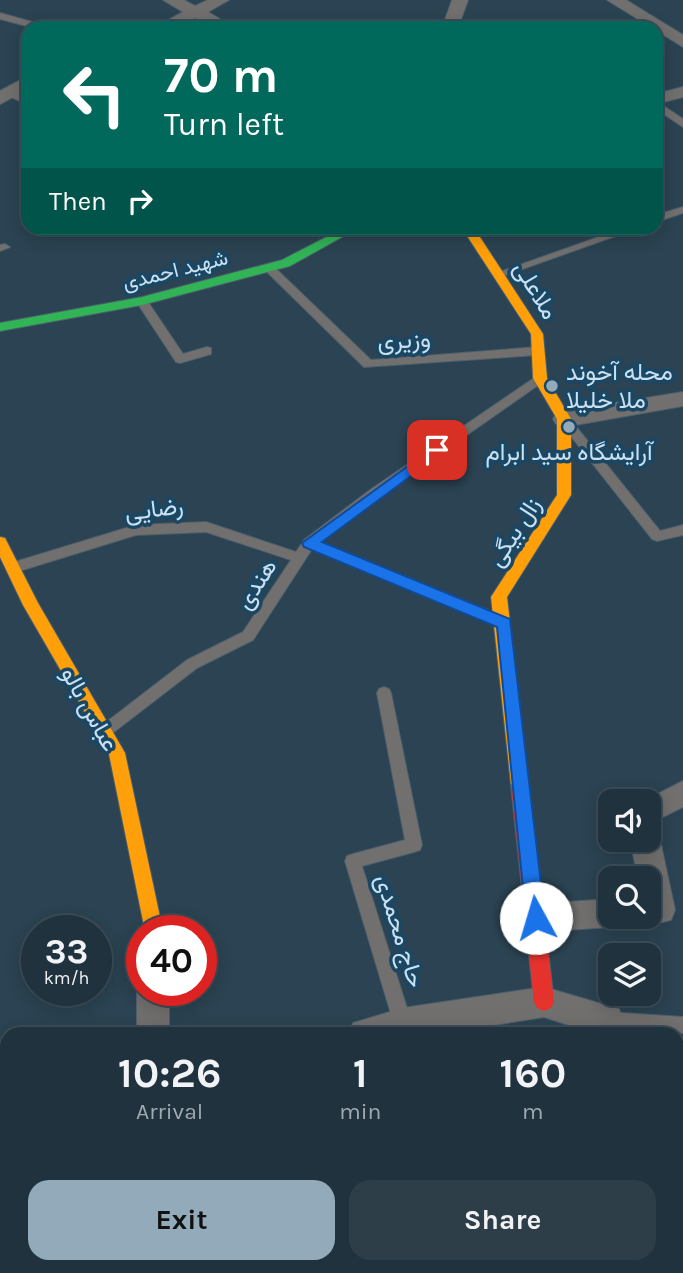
<!DOCTYPE html>
<html lang="en">
<head>
<meta charset="utf-8">
<style>
  :root { --surface:#20323e; --page:#2d3e49; --text:#f1f3f6; --muted:#a2aab0; --line:#3d4d58; --accent:#92aaba }
  body { margin:0; font-family:Karla,Vazirmatn,sans-serif; background:var(--page); color:var(--text); height:100vh; display:flex; flex-direction:column; font-size:26px; white-space:nowrap }
  * { box-sizing:border-box; margin:0 }
  p { font-size:23px; color:var(--muted) }
  .icon { flex:none; width:38px; height:38px; fill:none; stroke:currentColor; stroke-width:2; stroke-linecap:round; stroke-linejoin:round }
  .map { position:relative; flex:1; overflow:hidden }
  .side { position:absolute; left:0px; top:1027px; width:684px; height:247px; display:flex; flex-direction:column; background:var(--surface); border-radius:21px 21px 0 0; box-shadow:0 4px 18px #0003,0 0 0 2px var(--line) }
  .side>* { flex:none }
  .banner { position:absolute; left:21px; top:21px; width:642px; height:214px; border-radius:21px; box-shadow:0 4px 18px #0003,0 0 0 2px var(--line); background:#00695c; color:#fff; overflow:hidden }
  .fabs { position:absolute; left:598px; top:789px; display:grid; gap:14px }
  .fabs a { display:grid; place-items:center; width:63px; height:63px; border-radius:14px; background:var(--surface); box-shadow:0 4px 18px #0003,0 0 0 2px var(--line); font-size:35px }
  .speed { position:absolute; left:21px; top:915px; display:flex; gap:14px; font-size:35px; font-weight:700; text-align:center }
  .speed>* { display:grid; place-content:center; width:91px; height:91px; border-radius:50%; background:var(--surface); box-shadow:0 4px 18px #0003,0 0 0 2px var(--line); line-height:1 }
  .speed small { font-size:18px; font-weight:400 }
  .speed .limit { border:10px solid #d22; background:#fff; color:#111 }
  .pin { position:absolute; display:grid; place-items:center; width:60px; height:60px; color:#fff; margin:-30px; border-radius:14px; box-shadow:0 4px 10px #0006 }
  .me { position:absolute; width:77px; margin:-38px; rotate:354deg; stroke-linejoin:round; filter:drop-shadow(0 0 5px #0008) }
  .turn { display:flex; align-items:center; gap:24px; height:147px; padding:0 28px; font-size:32px }
  .turn .icon { width:91px; height:91px; stroke-width:2.5 }
  .turn b { display:block; font-size:49px; line-height:60px }
  .then { display:flex; align-items:center; height:66px; padding:0 28px; background:#0003; gap:14px; font-size:26px }
  .eta { display:flex; justify-content:space-evenly; align-items:center; height:119px; text-align:center }
  .eta b { font-size:42px; font-weight:700; line-height:49px }
  .action { display:flex; gap:14px; margin-top:auto; padding:14px 28px }
  .action a { flex:1; height:80px; border-radius:21px; background:var(--accent); color:#111; font-size:28px; font-weight:700; line-height:80px; text-align:center }
  .action a+a { background:var(--page); color:var(--text) }
  .map>svg:first-child { display:block }
</style>
</head>
<body>
<div class="map">
<svg width="683" height="1273" viewBox="0 0 683 1273">
  <rect width="100%" height="100%" fill="#2b4352"/>
  <g fill="none" stroke-linecap="round" stroke-linejoin="round">
    <defs>
      <path id="lane" d="M0,13L47,26L48,28H34L0,19Z
        M10,90L28,98V105L7,95V91Z
        M656,101L683,119V127L656,109Z
        M683,207V213L656,222V215Z
        M624,228H638L503,276H495L494,274Z
        M5,244L10,247L0,251V245Z
        M269,265L273,266L371,360L538,347L544,351L538,355L364,367L265,270V266Z
        M142,298L146,299L183,354L207,347L211,348V354L180,363L176,362L136,301Z
        M540,374L544,375V381L380,496L320,542L502,616L504,620L502,624H492L312,549L253,640L197,668L110,735L105,737L100,735L98,731L100,727L187,660L243,632L291,560L206,532L136,535L13,573L6,568L8,564L136,525L206,522L296,552L304,540L370,490Z
        M570,423L574,424L660,531L683,525V535L657,541L652,539L566,430L564,427Z
        M384,687L389,689L391,693L422,845L420,850L414,852L362,866L412,1024L409,1030L403,1032L397,1030L394,1024L345,861L347,856L353,854L405,840L377,693L379,689Z
        M608,1012L683,1017V1033L608,1028L602,1026L599,1020L602,1014Z
        M327,1267H347L349,1273H329Z
        M421,1267H466L468,1270L466,1273H418Z"/>
      <path id="street" d="M163,0H184L195,6L208,0H229L208,12L235,28H214L195,18L175,28H154L183,12Z
        M452,0H468L458,28H442Z
        M607,0H626L683,35V47Z
        M28,76V89L0,104V91Z
        M683,87V97L656,104V94Z
        M683,392V406L564,427L556,424L553,419L556,414L564,411Z
        M683,781V807L649,824V802H642Z
        M649,829L655,831L660,840L675,910L671,920L649,925L636,917H649V878H638L630,840H649Z
        M611,899V917H625L622,923L611,927L536,932L525,928L521,918L525,908L536,904Z
        M142,979V990H169V1034H137V990Z
        M544,987L619,1009L628,1034H596L544,1017L437,1034H349L353,1023L403,1008Z
        M0,1056H7V1088H0Z
        M677,1224L683,1227V1273H671L668,1267H677Z
        M115,1267H151V1273H115Z"/>
      <path id="fast" d="M344,228H358L290,266L142,305L0,331V323L142,297L282,260Z"/>
      <path id="slow" d="M462,228H474L543,334L547,378L571,419V495L507,597L529,785L526,790L520,792L514,790L511,785L491,597L557,495V419L533,378L531,334Z
        M0,537L5,538L38,603L125,753L163,931H145L109,754L23,605L0,557Z"/>
      <path id="jam" d="M520,778L526,780L529,785L554,1002L551,1008L544,1011L537,1008L534,1002L511,785L514,780Z"/>
    </defs>
    <!-- lane casing -->
    <use href="#lane" stroke="#4b5f6c" stroke-width="2"/>
    <!-- street casing -->
    <use href="#street" stroke="#4b5f6c" stroke-width="2"/>
    <!-- fast casing -->
    <use href="#fast" stroke="#4b5f6c" stroke-width="2"/>
    <!-- slow casing -->
    <use href="#slow" stroke="#4b5f6c" stroke-width="2"/>
    <!-- jam casing -->
    <use href="#jam" stroke="#4b5f6c" stroke-width="2"/>
    <!-- lane -->
    <use href="#lane" fill="#72706e" fill-rule="evenodd"/>
    <!-- street -->
    <use href="#street" fill="#72706e" fill-rule="evenodd"/>
    <!-- fast -->
    <use href="#fast" fill="#30b455" fill-rule="evenodd"/>
    <!-- slow -->
    <use href="#slow" fill="#ff9f0a" fill-rule="evenodd"/>
    <!-- jam -->
    <use href="#jam" fill="#e5322d" fill-rule="evenodd"/>
  </g>
  <!-- route -->
  <path fill="#1a73e8" stroke="#114b97" stroke-width="2" d="M437,445L444,450L442,453L322,542L510,619L545,918L542,924L536,927L529,924L526,918L497,627L304,547L302,543Z"/>
  <!-- markers -->
  <g fill="#92aaba" stroke="#1a4763" stroke-width="2.5">
    <circle cx="552" cy="386" r="7"/>
    <circle cx="569" cy="427" r="7"/>
  </g>
  <g text-anchor="middle" stroke-width="7" stroke-linejoin="round" paint-order="stroke">
    <!-- far-street labels -->
    <g font-size="21" fill="#cae1f2" stroke="#1a4763">
      <text transform="translate(175 270) rotate(-14)" y="7">شهید احمدی</text>
    </g>
    <!-- street labels -->
    <g font-size="24" fill="#cae1f2" stroke="#1a4763">
      <text transform="translate(536 290) rotate(59)" y="8">ملاعلی</text>
      <text transform="translate(404 340) rotate(-3)" y="8">وزیری</text>
      <text transform="translate(154 509) rotate(-7)" y="8">رضایی</text>
      <text transform="translate(514 532) rotate(-57)" y="8">زال بیگی</text>
      <text transform="translate(256 584) rotate(-57)" y="8">هندی</text>
      <text transform="translate(90 709) rotate(61)" y="8">عباس بالو</text>
      <text transform="translate(400 931) rotate(73)" y="8">حاج محمدی</text>
    </g>
    <!-- poi labels -->
    <g font-size="24" fill="#cae1f2" stroke="#1a4763" text-anchor="start">
      <text x="566" y="380">محله آخوند<tspan x="566" dy="28">ملا خلیلا</tspan></text>
      <text x="569" y="460" text-anchor="middle">آرایشگاه سید ابرام</text>
    </g>
  </g>
</svg>
<div class="fabs">
<a><svg class="icon" aria-label="sound" viewBox="0 0 24 24"><path d="M4 9h4l5-4v14l-5-4H4zM17 9q2 3 0 6"/></svg></a>
<a><svg class="icon" aria-label="search" viewBox="0 0 24 24"><circle cx="10" cy="10" r="6"/><path d="M15 15l6 6"/></svg></a>
<a><svg class="icon" aria-label="layers" viewBox="0 0 24 24"><path d="M12 4l9 5-9 5-9-5zM3 14l9 5 9-5"/></svg></a>
</div>
<div class="speed"><div>33<small>km/h</small></div><div class="limit">40</div></div>
<div class="pin" style="left:437px;top:450px;background:#d93025"><svg class="icon" aria-label="arrive" viewBox="0 0 24 24"><path d="M6 21V4h12l-3 4 3 4H6"/></svg></div>
<svg class="me" style="left:536px;top:918px" viewBox="-20 -20 40 40"><circle r="19" fill="#fff"/><path d="M0-13L10 11 0 6-10 11z" fill="#1a73e8"/></svg>
<div class="banner">
<div class="turn"><svg class="icon" aria-label="left" viewBox="0 0 24 24"><path d="M17 20v-9H6M10 6l-5 5 5 5"/></svg><div><b>70 m</b>Turn left</div></div>
<div class="then">Then<svg class="icon" aria-label="right" viewBox="0 0 24 24"><path d="M7 20v-9h11M14 6l5 5-5 5"/></svg></div>
</div>
<section class="side">
<div class="eta">
<div><b>10:26</b><p>Arrival</p></div>
<div><b>1</b><p>min</p></div>
<div><b>160</b><p>m</p></div>
</div>
<div class="action"><a>Exit</a><a>Share</a></div>
</section>
</div>
</body>
</html>
